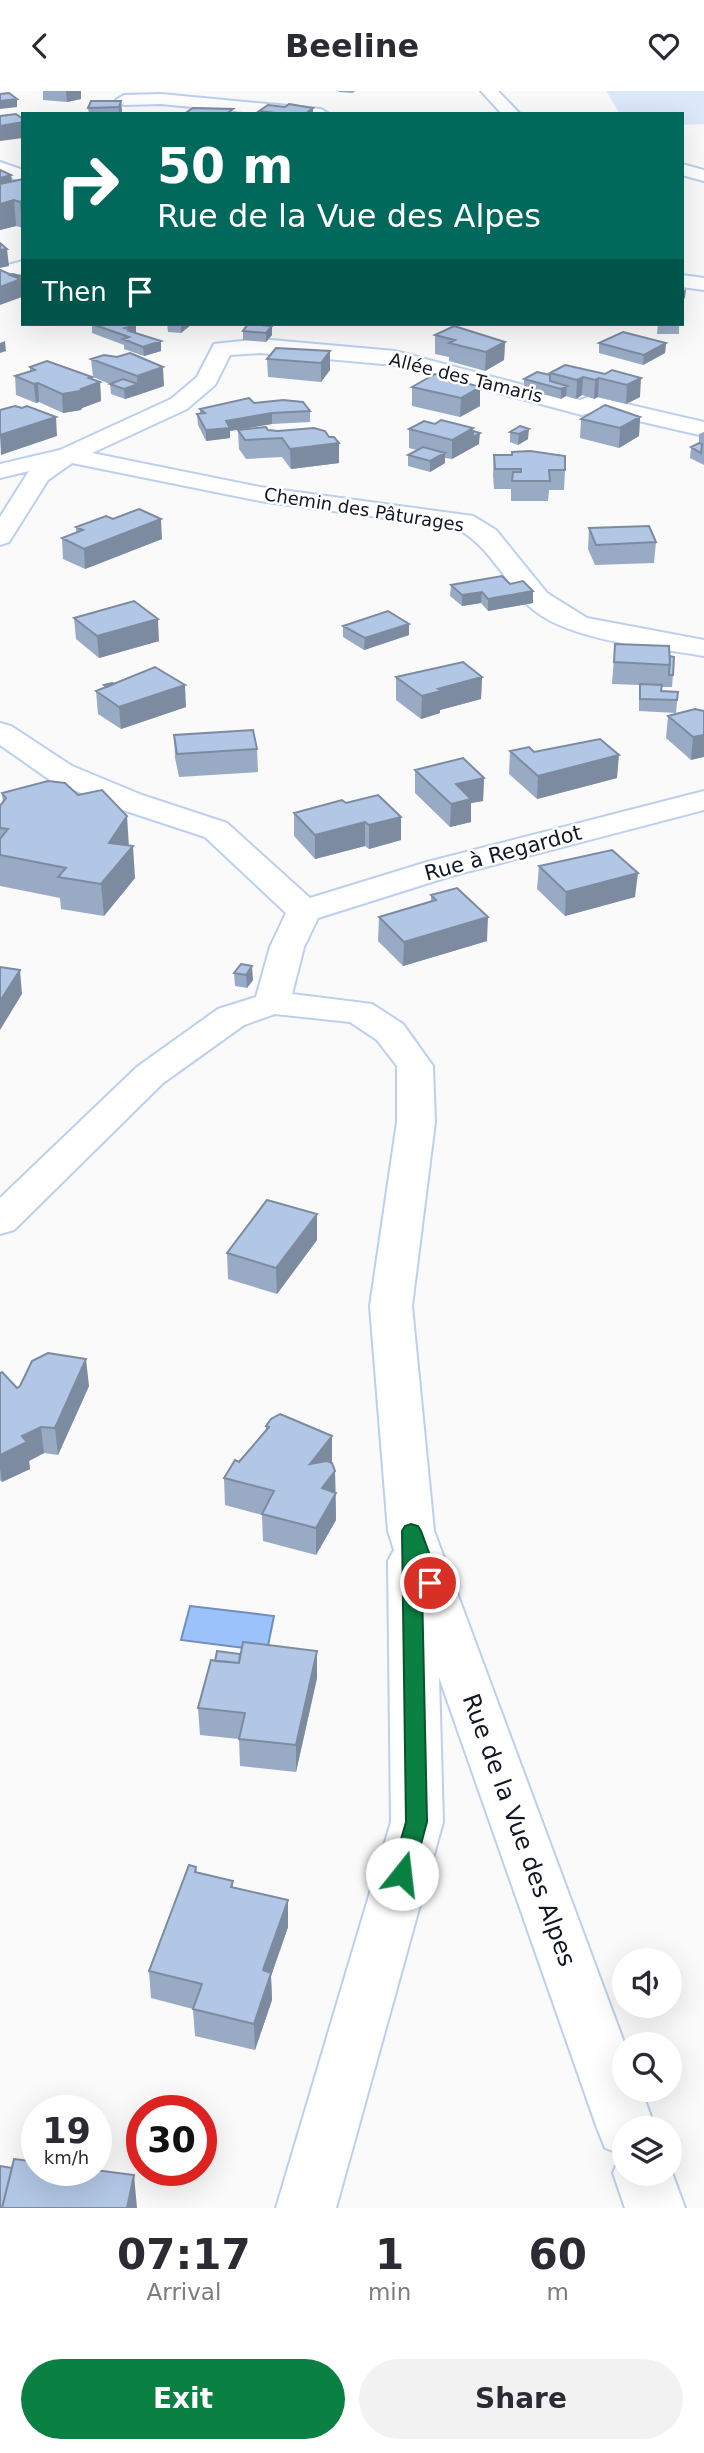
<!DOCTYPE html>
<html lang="en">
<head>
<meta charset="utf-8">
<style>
  :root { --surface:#fff; --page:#f2f2f3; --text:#2b2b33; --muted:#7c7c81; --accent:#0b8043 }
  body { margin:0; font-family:"DejaVu Sans",sans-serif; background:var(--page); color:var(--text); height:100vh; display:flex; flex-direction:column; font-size:26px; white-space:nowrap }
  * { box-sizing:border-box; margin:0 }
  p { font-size:23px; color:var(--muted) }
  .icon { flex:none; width:38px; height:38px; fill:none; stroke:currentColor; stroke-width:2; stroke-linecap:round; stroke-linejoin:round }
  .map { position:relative; height:2117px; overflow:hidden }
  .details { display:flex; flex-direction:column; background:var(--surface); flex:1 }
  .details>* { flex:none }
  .guide { position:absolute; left:21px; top:21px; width:663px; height:214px; border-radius:0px; box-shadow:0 7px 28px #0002; background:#00695c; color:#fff; overflow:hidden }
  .tools { position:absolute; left:612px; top:1857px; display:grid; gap:14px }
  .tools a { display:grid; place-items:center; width:70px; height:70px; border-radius:50%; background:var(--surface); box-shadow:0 7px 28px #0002; font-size:35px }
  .speed { position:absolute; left:21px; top:2004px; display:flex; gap:14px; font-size:35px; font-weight:700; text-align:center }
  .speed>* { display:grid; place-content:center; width:91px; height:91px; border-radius:50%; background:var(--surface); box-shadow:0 7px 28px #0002; line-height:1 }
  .speed small { font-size:18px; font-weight:400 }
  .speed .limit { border:10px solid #d22; background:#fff; color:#111 }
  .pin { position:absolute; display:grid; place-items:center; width:60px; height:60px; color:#fff; margin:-30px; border:4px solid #fff; border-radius:50%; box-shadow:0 2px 7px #0007 }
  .me { position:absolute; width:77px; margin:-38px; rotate:16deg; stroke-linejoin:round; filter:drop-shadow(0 0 5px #0008) }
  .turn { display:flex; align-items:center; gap:24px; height:147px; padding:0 21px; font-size:32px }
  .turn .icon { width:91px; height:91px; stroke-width:2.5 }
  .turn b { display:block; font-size:49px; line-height:60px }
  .then { display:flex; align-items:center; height:66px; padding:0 21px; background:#0003; gap:14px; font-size:26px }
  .eta { display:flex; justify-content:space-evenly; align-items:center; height:119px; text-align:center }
  .eta b { font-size:42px; font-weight:800; line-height:49px }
  .action { display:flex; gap:14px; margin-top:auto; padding:14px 21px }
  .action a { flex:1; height:80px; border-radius:42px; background:var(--accent); color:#fff; font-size:28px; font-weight:800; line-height:80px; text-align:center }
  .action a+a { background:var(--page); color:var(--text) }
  header { display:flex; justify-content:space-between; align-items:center; height:91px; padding:0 21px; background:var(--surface); font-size:32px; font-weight:800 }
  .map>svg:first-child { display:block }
</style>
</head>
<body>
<header><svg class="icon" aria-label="back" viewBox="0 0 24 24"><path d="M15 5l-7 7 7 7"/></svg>Beeline<svg class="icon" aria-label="heart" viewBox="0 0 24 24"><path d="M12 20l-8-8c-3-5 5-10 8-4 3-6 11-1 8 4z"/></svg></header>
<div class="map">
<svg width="704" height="2117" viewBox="0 0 704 2117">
  <rect width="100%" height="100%" fill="#fafafa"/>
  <!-- green -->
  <path fill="#dce9fb" d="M606,0H704V33L683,34L682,23H620Z"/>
  <!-- water -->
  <path fill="#9cc2fc" stroke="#728fbb" stroke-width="2" d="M190,1515L274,1525L267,1560L181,1549Z"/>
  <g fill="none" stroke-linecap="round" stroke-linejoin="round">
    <defs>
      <path id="minor" d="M481,0H498L520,23H502Z
        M161,3L321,18L329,23H265L161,13L124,14L116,9L124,4Z
        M0,71L23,79V91L0,83Z
        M682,73L704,79V90L682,84Z
        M23,170V182L0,188V176Z
        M682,184L704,187V199L682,196Z
        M260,248L395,260L580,309L592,305L704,331V345L595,320L582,324L394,274L260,262L230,264L215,294L187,318L92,362L260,396L473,425L496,439L547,502L587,527L704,549V565C654,556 561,550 526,512C501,484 490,457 457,437L260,410L72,372L48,389L9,451L0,454V426L29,380L0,387V373L60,359L171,308L197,286L214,253Z
        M0,632L11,635L72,675L142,704L227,732L310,807L427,771L704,700V719L451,785L318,827L304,856L292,903L372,913L403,933L433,975L435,1031L412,1215L434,1440L625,1954V1998H641L655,2037H625V2082H670V2076L685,2117H625L613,2082L621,2063L605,2057L597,2037L439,1586L443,1731L336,2117H276L391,1731L388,1470L394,1459L388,1440L370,1215L397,1031V975L377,949L350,931L275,923L244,934L163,992L14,1139L0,1143V1107L137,976L218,918L256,906L270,856L286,822L205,746L120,718L50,689L0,654Z"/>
    </defs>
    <!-- minor casing -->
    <use href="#minor" stroke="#bcd0ee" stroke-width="4"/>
    <!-- minor -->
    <use href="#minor" fill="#fff" fill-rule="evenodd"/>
  </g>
  <!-- wall -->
  <path fill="#99aac5" d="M43,0H81V8L67,11L43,9Z
    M338,0H355L353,2L338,1Z
    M121,10L122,23H89L88,17Z
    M285,16L313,23H259V20Z
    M0,79L11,84L12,90L23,88V137L16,135L0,139Z
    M92,233L136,234V242L161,250V260L144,265L124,258V254L92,242Z
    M167,233H192L181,242L168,241Z
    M248,233L272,244L266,251L243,249V240Z
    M658,233H679V243H657Z
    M435,244L505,251L504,269L485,280L449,270V266L435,263Z
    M599,252H666L665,262L643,274L599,262Z
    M330,260V279L321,291L268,286L267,268Z
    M91,268L164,295L125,308L111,303L110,293L93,286Z
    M30,276L92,286L93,288L100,291L101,310L82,317L81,319L63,322L39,311L36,312L16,304L15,285L30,280Z
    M612,279L640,306L626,313L598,306L594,308L582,304L576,308L566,305L561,308L524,298V288L550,284V282L605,283Z
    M435,283L480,315L460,326L412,315V296Z
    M254,312L310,320V331L272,333L230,340V347L206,350L198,334L197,323H200V318Z
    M640,326L639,345L619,357L580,347L581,328Z
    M435,333L473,337V340L479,353L452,368L445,367V372L430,381L408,375V364L417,359L409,357V338Z
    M520,335L528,348L518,354L510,351V341Z
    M238,339H268L329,346L339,352V372L291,378L282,366L246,368L239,358Z
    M704,341V374L690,367L691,356L699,352V343Z
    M512,361L565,379L564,399H549L548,410H511V398H494L493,384L494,364H512Z
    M113,428L162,448L85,478L63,468L62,447L76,442V436Z
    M589,437L656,451L654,472L595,474L588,458Z
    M510,493L533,500V512L488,520L481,512L462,515L450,505L451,494Z
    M74,527L159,550L99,567L76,548Z
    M409,533V544L364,559L343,546V535Z
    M615,553L670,565L673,584L672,596H662L661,600L678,601L676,622L639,620V594L612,593Z
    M396,586H482L481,608L440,619V622L421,628L396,609Z
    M114,593L186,616L121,638L98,623L96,600L104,597V594Z
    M704,620L691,669L666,647L668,625Z
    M174,644L257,658L258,681L179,686L175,667Z
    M510,660L534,661L617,687L537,708L509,683Z
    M415,679L484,687L483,710L471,712V731L450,736L415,702Z
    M2,702L129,755L135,787L104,825L61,818L60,807L0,795V715L3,712Z
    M346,712L401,726V749L369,758L365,755L315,768L294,745V722Z
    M539,775L635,806L565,825L537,798Z
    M431,804L487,850L403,875L378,850L379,826L431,810Z
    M241,873L253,889L247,897L235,895L234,882Z
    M317,1149L277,1203L228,1188L227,1162Z
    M0,1282L17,1297L89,1295L58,1364L44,1362L29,1370L30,1378L2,1391L0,1389Z
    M271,1328L332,1372L335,1380L336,1429L316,1464L263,1450L262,1424L225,1414L224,1387L266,1339V1335Z
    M317,1560V1587L296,1681L240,1675L239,1648L200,1644L198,1617L215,1570L240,1563Z
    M196,1776L197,1781L233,1790V1796L288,1809V1836L271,1885L272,1909L255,1959L195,1945L193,1918L151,1907L149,1880Z"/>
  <!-- shaded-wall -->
  <path fill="#7d8ba0" d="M66,0H81V8L67,11Z
    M17,8V16L0,18V10Z
    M121,10L122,23H119V16Z
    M313,17V23H305Z
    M23,31V47L0,50V35Z
    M11,84L13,100L0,103V87Z
    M14,109L16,135L0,139V113Z
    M23,110V137H22L20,111Z
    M7,158L9,175L0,177V159Z
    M23,188L22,206L0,214V196Z
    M686,198L685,207L682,210V201Z
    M181,233H192L181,242Z
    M136,234V243L132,245L125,237Z
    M272,235V244L266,251V242Z
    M5,250L6,260L0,262V252Z
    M161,250V260L144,265L143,256Z
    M505,251L504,269L485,280L486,261Z
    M666,252L665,262L643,274L644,264Z
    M330,260V279L321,291V272Z
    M163,276L164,295L138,304L137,285Z
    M92,286L93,294L100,291L101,310L82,317L81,319L63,322L62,303L81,298L89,287Z
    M583,286L582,304L576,308L577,289Z
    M599,287L598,306L594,308L595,289Z
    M641,287L640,306L626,313L627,294Z
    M38,292L39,311L36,312L34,293Z
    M138,293V304L125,308L124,298Z
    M567,295L566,305L561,308V298Z
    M480,296V315L460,326L461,307Z
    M272,322V333L230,340V347L206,350V339L226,330Z
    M56,326L57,345L1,364L0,344Z
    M640,326L639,345L619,357L620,337Z
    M473,337V346L480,342L479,353L452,368V349Z
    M529,338L528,348L518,354L519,343Z
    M339,352V372L291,378L290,358Z
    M445,362V372L430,381V370Z
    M161,428L162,448L85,478L84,458Z
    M533,500V512L488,520V508Z
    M482,501L481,512L462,515V504Z
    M158,528L159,550L99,567L97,545Z
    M409,533V544L364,559L365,547Z
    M450,585L482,586L481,608L440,619V622L421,628L422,605L428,603Z
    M185,594L186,616L121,638L119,616Z
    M704,644V666L691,669L693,646Z
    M619,664L617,687L537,708L538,685Z
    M484,687L483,710L471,712V731L450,736L451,713L456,693Z
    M127,725L129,756L133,755L135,787L104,825L101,793L109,752Z
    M401,726V749L369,758V734Z
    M365,731V755L315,768V744Z
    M638,782L635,806L565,825L566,801Z
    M488,826L487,850L403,875L404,851Z
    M252,875L253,889L247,897L246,884Z
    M20,879L22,903L0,939V910Z
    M317,1123V1149L277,1203L276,1177Z
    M86,1268L89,1295L58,1364L55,1337Z
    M41,1336L44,1362L29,1370L30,1378L2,1391L0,1377V1364L22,1345Z
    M332,1345V1371L310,1373Z
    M335,1380L336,1429L316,1464V1437L322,1397Z
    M317,1560V1587L296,1681V1654Z
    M288,1809V1836L271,1885L272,1909L255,1959L254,1933L263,1879Z
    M134,2084L137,2117H127Z"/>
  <!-- building -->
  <path fill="#b2c6e5" stroke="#7d8ba0" stroke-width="2" d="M9,2L17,8L0,10V3Z
    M91,10H121L119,16L88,17Z
    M289,13L313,17L305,23H285L259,20L268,14L285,16Z
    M193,17L233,18L226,23H184Z
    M363,22H427V23H363Z
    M16,23L23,28V31L0,35V25Z
    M0,79L11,84L0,87Z
    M23,88V110L20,111L14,109L0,113V93Z
    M0,152L7,158L0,159Z
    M0,179L21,188L0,196Z
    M13,183L23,186V188L18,189L21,188L10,184Z
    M92,233H133L136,234L125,237L132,239L129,240L161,250L143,256L123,248L129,246Z
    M248,233L272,235L266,242L243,240Z
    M454,235L505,251L486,261L449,252L455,249L435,244Z
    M623,241L666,252L644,264L599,252Z
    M276,257L330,260L321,272L267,268Z
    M130,262L163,276L137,285L91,268L104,264L117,266Z
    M47,270L92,286L89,287L100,291L81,298L80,300L62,303L38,292L34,293L15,285L35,279L30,276Z
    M565,274L605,283L612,279L641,287L627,294L599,287L595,289L583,286L577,289L550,282Z
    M537,281L550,284V290L567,295L561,298L524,288Z
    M435,283L480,296L461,307L412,296Z
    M123,288L138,293L124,298L110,293Z
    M249,307L254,312L283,309L303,311L310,320L272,322L226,330L230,337L206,339L197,323L205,322L200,318Z
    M605,314L640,326L620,337L581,328Z
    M15,315L22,317L27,315L56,326L0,344V319Z
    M441,329L473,337L452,349L409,338L424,330L435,333Z
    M520,335L529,338L519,343L510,341Z
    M266,336L268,339L278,340L314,337L325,340L329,346H334L339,352L290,358L282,347L245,349L238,339Z
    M473,340L480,342L473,346Z
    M699,352L702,353L701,362L691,356Z
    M423,356L445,362L430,370L408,364Z
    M530,360L565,365V379H549L550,390H512L513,381H521V378H495L494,364H512V361Z
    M139,418L161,428L84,458L62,447L83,439L76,436L106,425L113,428Z
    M649,435L656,451L596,454L589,437Z
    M502,485L510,493L523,490L533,500L488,508L482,501L462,504L451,494Z
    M134,510L158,528L97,545L74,527Z
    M388,520L409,533L365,547L343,535Z
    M615,553L669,555L670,574L614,571Z
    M670,565L674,566L673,584H669Z
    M463,571L482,586L438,598L441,600L422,605L396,586Z
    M155,576L185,594L119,616L96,600Z
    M112,592L114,593L107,596L104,594Z
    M640,593L662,594L661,600L678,601L677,609L640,608Z
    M695,618L704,620V644L693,646L668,625Z
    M253,639L257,658L177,663L174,644Z
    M600,648L619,664L538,685L510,660L529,656L534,661Z
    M463,667L484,687L456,693L471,708L451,713L415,679Z
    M48,690L65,692L78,704L102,699L127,725L109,752L133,755L101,793L58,786L66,777L0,764V748L8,738L0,737V715L6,707L2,702Z
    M378,704L401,726L369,734L365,731L315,744L294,722L342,709L346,712Z
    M612,759L638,782L566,801L539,775Z
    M457,797L488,826L404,851L379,826L436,809L431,804Z
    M241,873L252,875L246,884L234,882Z
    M0,876L20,879L0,910Z
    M267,1109L317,1123L276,1177L227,1162Z
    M48,1262L86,1268L55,1337L41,1336L22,1345L27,1351L0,1364V1282L2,1281L17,1297L20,1295L32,1270Z
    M280,1323L332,1345L310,1373L327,1370L332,1372L335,1380L322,1397L336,1402L316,1437L262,1423L274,1400L224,1387L235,1369L239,1371L269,1336L266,1335L271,1328Z
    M243,1551L317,1560L296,1654L239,1648L245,1622L198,1617L211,1569L239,1572Z
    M217,1560L240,1563L239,1572L215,1570Z
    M189,1774L196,1776L195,1781L233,1790L231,1796L288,1809L263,1879L271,1882L254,1933L193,1918L202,1893L149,1880Z
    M14,2068L37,2071V2079H95L134,2084L127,2117H2Z
    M0,2075L12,2077L2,2117H0Z"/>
  <!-- route -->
  <path fill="#0b8043" stroke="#07532c" stroke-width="2" d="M411,1433L418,1435L421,1440L440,1492L437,1497L430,1500L422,1496L427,1731L413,1783L410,1790L402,1792L394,1790L391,1783L406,1731L402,1440L405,1435Z"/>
  <g text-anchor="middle" stroke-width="5" stroke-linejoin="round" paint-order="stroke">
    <!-- far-street labels -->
    <g font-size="18" fill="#111823" stroke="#fff">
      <text transform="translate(466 287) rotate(14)" y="6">Allée des Tamaris</text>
      <text transform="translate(364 419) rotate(9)" y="6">Chemin des Pâturages</text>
    </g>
    <!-- street labels -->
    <g font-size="21" fill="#111823" stroke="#fff">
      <text transform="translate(503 762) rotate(-15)" y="7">Rue à Regardot</text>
    </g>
    <!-- near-street labels -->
    <g font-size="24" fill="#111823" stroke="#fff">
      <text transform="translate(519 1739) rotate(70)" y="8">Rue de la Vue des Alpes</text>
    </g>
  </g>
</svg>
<div class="tools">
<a><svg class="icon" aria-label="sound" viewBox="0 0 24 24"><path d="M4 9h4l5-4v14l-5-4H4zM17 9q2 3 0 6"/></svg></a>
<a><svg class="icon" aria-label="search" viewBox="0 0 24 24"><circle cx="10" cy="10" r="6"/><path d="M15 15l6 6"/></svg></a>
<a><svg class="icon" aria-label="layers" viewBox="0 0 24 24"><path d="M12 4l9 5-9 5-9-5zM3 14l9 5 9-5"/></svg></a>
</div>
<div class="speed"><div>19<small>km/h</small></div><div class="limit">30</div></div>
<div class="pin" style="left:430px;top:1492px;background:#d93025"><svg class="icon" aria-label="arrive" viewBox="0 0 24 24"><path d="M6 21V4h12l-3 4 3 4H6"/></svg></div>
<svg class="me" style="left:402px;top:1783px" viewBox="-20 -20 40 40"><circle r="19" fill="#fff"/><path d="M0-13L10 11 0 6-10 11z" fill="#0b8043"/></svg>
<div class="guide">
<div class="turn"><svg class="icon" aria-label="right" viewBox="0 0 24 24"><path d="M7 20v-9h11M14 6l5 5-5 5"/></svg><div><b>50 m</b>Rue de la Vue des Alpes</div></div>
<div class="then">Then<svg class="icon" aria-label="arrive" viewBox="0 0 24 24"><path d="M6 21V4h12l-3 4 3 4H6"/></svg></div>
</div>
</div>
<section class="details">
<div class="eta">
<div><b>07:17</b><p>Arrival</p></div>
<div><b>1</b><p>min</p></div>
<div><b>60</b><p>m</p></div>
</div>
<div class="action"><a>Exit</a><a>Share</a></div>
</section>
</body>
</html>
